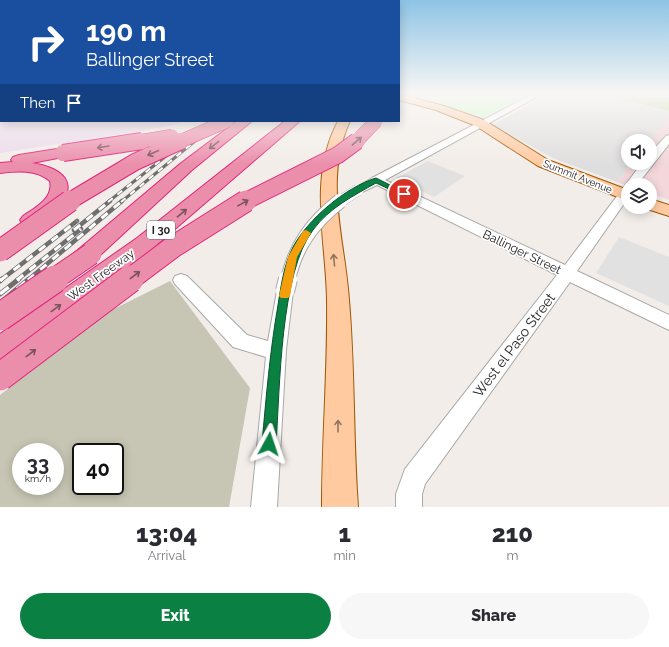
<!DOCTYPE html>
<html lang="en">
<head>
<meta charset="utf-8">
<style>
  :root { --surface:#fff; --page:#f7f7f7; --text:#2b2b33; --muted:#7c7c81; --accent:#0b8043 }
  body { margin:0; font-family:Raleway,sans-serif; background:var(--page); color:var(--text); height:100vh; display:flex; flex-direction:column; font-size:15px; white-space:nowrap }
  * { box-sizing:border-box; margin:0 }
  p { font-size:13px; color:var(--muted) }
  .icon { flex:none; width:22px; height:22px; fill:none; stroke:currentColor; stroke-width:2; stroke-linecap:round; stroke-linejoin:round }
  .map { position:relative; height:507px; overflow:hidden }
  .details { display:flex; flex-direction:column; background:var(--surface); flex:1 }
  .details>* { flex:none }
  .hud { position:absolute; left:0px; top:0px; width:400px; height:122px; box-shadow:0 2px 10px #0003; background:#1a4fa0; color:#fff; overflow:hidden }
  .tools { position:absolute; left:621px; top:134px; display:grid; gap:8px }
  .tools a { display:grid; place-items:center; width:36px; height:36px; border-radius:50%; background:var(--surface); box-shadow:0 2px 10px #0003; font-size:20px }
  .speed { position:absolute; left:12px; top:443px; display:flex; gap:8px; font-size:20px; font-weight:700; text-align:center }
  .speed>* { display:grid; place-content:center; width:52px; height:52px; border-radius:50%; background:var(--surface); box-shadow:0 2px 10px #0003; line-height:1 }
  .speed small { font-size:10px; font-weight:400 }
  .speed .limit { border:2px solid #111; border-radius:6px; background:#fff; color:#111 }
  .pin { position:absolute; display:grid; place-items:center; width:34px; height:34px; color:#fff; margin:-17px; border:2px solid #fff; border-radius:50%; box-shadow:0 1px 4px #0007 }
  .me { position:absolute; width:44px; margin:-22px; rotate:5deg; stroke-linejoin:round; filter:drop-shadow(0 0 3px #0008) }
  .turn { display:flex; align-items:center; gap:14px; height:84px; padding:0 20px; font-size:18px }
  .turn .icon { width:52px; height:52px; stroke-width:2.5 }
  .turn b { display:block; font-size:28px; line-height:34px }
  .then { display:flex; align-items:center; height:38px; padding:0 20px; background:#0003; gap:8px; font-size:15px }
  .eta { display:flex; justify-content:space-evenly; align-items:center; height:68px; text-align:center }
  .eta b { font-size:24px; font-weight:800; line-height:28px }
  .primary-button { display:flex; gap:8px; margin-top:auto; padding:8px 20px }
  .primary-button a { flex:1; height:46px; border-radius:24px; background:var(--accent); color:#fff; font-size:16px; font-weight:800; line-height:46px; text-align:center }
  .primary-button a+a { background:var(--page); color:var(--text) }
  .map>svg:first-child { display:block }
</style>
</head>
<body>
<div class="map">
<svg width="669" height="507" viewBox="0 0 669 507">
  <rect width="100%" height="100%" fill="#f2ede8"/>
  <!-- residential -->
  <path fill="#dfdede" d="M547,94H603L669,111V117L650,141H628V163H632L617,182L553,158L493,125Z"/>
  <!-- commercial -->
  <path fill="#f3d7da" d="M669,117V200L650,193V185L628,186L617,182L632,163H650V141Z"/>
  <!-- industrial -->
  <path fill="#ebdaea" d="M0,94L1,121H182L177,124L142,131L0,153Z"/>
  <!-- construction -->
  <path fill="#c7c5b3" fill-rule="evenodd" d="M170,281L250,388L229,507H0V395L102,315ZM21,452H55V486H21ZM81,452H115V486H81Z"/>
  <!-- forest -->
  <path fill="#b2d29b" d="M603,94H669V111Z"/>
  <!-- park -->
  <path fill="#c8fcc5" d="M441,94H532L483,117L427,99Z"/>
  <!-- parking -->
  <path fill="#e1e1e1" d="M428,161L465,176L434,197L397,179L398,177Z
    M619,237L669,257V306L596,273Z"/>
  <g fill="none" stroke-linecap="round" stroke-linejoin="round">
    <defs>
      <path id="minor" d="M533,94H542L385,180L565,265L642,163H650V153L666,136L669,135V144L637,185H628V198L577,271L669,315V330L570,282L425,484L422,494V507H396V494L405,469L557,275L377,185L358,194L352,190L372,178Z
        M181,274L187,276L247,335L268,341L277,291L279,287L285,285L291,287L293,291L286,350L277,507H251L266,357L233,347L175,284L173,280L175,276Z"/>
      <path id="major" d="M399,94L444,106L484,120L548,160L628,190V201L538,166L476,126L436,110L399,100Z
        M338,121H350C323,179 345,240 349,300C355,369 353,438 358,507H322C322,438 328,369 327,300C326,239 308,178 338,121Z
        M650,199L669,205V216L644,208L650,207Z"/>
      <path id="highway" d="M237,121H252L192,170L82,272L74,274L66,272L63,266L66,260L180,164Z
        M285,121H300L153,248L10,359L0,362V334L137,238Z
        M63,148L68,150L71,153L68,156L32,163C62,168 82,183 55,210C49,215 42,222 35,225C31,226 27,225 23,224L20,220L23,216C35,208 54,198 50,181C36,169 17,171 0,173V163L13,162L11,160L13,157L19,155Z"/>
    </defs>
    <!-- minor casing -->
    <use href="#minor" stroke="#a8a8a8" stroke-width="2"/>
    <!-- major casing -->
    <use href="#major" stroke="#9f5700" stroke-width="2"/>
    <!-- highway casing -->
    <use href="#highway" stroke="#e2237c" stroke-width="2"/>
    <!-- minor -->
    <use href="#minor" fill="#fff" fill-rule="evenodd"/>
    <!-- major -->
    <use href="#major" fill="#ffcaa0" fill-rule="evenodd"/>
    <!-- highway -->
    <use href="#highway" fill="#eb8eab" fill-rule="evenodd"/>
    <defs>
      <path id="rail-far3" d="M184,142L210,121
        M194,142L219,121"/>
      <path id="rail-far2" d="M108,202L185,141
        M121,202L195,141"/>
      <path id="rail-far1" d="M74,230L110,201
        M1,280L77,221
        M17,280L81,229
        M28,280L122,201"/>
      <path id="rail" d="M0,281L2,279
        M0,294L19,279
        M0,303L29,279"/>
    </defs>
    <!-- rail-far3 casing -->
    <use href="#rail-far3" stroke="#6f6f6f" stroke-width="2.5"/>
    <!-- rail-far2 casing -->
    <use href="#rail-far2" stroke="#6f6f6f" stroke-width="3"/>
    <!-- rail-far1 casing -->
    <use href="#rail-far1" stroke="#6f6f6f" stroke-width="4.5"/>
    <!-- rail casing -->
    <use href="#rail" stroke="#6f6f6f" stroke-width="5"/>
    <!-- rail-far3 -->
    <use href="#rail-far3" stroke="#fff" stroke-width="1.5" stroke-dasharray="5" stroke-linecap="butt"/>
    <!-- rail-far2 -->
    <use href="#rail-far2" stroke="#fff" stroke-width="2" stroke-dasharray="6" stroke-linecap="butt"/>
    <!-- rail-far1 -->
    <use href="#rail-far1" stroke="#fff" stroke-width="3" stroke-dasharray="8" stroke-linecap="butt"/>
    <!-- rail -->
    <use href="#rail" stroke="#fff" stroke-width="3.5" stroke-dasharray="11" stroke-linecap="butt"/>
    <defs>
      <path id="minor-bridge-far2" d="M339,202L358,190"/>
      <path id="minor-bridge-far1" d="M288,280C295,246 313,222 340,201"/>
      <path id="minor-bridge" d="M285,291L288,279"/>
      <path id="highway-bridge-far3" d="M136,142L172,136
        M179,142L227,121
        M356,142L376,121"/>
      <path id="highway-bridge-far2" d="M63,153L142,141
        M68,202L135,162L181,141
        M244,202L338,155L357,141"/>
      <path id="highway-bridge-far1" d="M0,251L70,201
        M53,280L91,254
        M129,280L173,247L246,201"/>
      <path id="highway-bridge" d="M0,317L55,279
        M0,377L130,279"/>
    </defs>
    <!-- minor-bridge-far2 casing -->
    <use href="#minor-bridge-far2" stroke="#a8a8a8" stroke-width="12" stroke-linecap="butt"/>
    <!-- minor-bridge-far1 casing -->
    <use href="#minor-bridge-far1" stroke="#a8a8a8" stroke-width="16" stroke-linecap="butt"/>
    <!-- minor-bridge casing -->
    <use href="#minor-bridge" stroke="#a8a8a8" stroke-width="20" stroke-linecap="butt"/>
    <!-- highway-bridge-far3 casing -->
    <use href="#highway-bridge-far3" stroke="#e2237c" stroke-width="14" stroke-linecap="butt"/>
    <!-- highway-bridge-far2 casing -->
    <use href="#highway-bridge-far2" stroke="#e2237c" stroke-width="18" stroke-linecap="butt"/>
    <!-- highway-bridge-far1 casing -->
    <use href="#highway-bridge-far1" stroke="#e2237c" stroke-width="23" stroke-linecap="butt"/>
    <!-- highway-bridge casing -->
    <use href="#highway-bridge" stroke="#e2237c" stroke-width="29" stroke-linecap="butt"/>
    <!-- minor-bridge-far2 -->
    <use href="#minor-bridge-far2" stroke="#fff" stroke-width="11"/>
    <!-- minor-bridge-far1 -->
    <use href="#minor-bridge-far1" stroke="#fff" stroke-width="14"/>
    <!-- minor-bridge -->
    <use href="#minor-bridge" stroke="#fff" stroke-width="18"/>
    <!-- highway-bridge-far3 -->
    <use href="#highway-bridge-far3" stroke="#eb8eab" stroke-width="13"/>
    <!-- highway-bridge-far2 -->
    <use href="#highway-bridge-far2" stroke="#eb8eab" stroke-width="16"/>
    <!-- highway-bridge-far1 -->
    <use href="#highway-bridge-far1" stroke="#eb8eab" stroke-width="21"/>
    <!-- highway-bridge -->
    <use href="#highway-bridge" stroke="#eb8eab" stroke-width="27"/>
  </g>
  <!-- one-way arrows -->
  <defs><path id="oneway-shaft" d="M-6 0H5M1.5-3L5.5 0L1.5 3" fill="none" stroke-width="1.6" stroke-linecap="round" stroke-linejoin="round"/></defs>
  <g stroke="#7c525f">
    <use href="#oneway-shaft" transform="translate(357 141) rotate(-41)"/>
    <use href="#oneway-shaft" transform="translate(214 145) rotate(142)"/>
    <use href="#oneway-shaft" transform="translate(103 147) rotate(171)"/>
    <use href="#oneway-shaft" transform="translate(153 153) rotate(156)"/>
    <use href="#oneway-shaft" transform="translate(243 203) rotate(-29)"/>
    <use href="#oneway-shaft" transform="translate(182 213) rotate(-40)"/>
    <use href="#oneway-shaft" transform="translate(135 275) rotate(-37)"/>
    <use href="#oneway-shaft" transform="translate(56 308) rotate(-36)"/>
    <use href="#oneway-shaft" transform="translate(31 353) rotate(-37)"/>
  </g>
  <g stroke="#907660">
    <use href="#oneway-shaft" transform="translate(334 260) rotate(-95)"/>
    <use href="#oneway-shaft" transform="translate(338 426) rotate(-90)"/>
  </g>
  <!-- sky -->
  <linearGradient id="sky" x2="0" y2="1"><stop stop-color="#8ec4e5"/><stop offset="0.57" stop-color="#f9f7f5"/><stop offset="1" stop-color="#f9f7f5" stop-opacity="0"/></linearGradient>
  <rect width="669" height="165" fill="url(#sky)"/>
  <!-- route -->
  <path fill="#0b8043" stroke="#07532c" d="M376,178L408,194L402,195L376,183C353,196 329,208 313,230C280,273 280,389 276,444L274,449L269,451L264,449L262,444C266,398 270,351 278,305C281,286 284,264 293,247C308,219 346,187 376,178Z"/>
  <!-- slow -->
  <path fill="#f59e0b" d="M306,230L311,233L297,257L290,296L288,298H281L279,296L288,257L303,231Z"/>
  <g text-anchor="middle" stroke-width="3.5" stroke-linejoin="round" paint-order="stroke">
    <!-- far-street labels -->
    <g font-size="10" fill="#212121" stroke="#fff">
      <text transform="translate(578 176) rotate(22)" y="4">Summit Avenue</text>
    </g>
    <!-- shield labels -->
    <rect fill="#fff" stroke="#646464" stroke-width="1" x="147" y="221" width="28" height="18" rx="3"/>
    <g font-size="11" font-weight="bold" fill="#212121">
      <text x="161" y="234">I 30</text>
    </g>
    <!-- street labels -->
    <g font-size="12" fill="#212121" stroke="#fff">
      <text transform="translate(522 252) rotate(26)" y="4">Ballinger Street</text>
      <text transform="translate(101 275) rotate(-36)" y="4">West Freeway</text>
    </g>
    <!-- near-street labels -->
    <g font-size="14" fill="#212121" stroke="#fff">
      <text transform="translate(514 345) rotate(-53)" y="5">West el Paso Street</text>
    </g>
  </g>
</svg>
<div class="tools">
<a><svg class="icon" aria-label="sound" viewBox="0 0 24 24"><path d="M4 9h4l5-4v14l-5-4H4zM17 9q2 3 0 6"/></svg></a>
<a><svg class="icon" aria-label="layers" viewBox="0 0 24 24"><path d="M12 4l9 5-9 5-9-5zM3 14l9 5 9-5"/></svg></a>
</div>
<div class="speed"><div>33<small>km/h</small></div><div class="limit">40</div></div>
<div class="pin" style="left:404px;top:194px;background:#d93025"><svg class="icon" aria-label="arrive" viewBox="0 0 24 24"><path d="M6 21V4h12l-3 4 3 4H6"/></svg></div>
<svg class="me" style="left:269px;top:444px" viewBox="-20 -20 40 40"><path d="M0-17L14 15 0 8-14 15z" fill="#0b8043" stroke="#fff" stroke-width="4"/></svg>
<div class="hud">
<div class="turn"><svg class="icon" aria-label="right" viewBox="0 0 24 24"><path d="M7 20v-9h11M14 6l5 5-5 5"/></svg><div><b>190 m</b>Ballinger Street</div></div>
<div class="then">Then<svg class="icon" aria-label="arrive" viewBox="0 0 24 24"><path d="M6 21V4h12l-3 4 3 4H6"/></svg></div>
</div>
</div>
<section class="details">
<div class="eta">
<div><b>13:04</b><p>Arrival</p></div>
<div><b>1</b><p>min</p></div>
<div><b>210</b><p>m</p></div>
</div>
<div class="primary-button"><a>Exit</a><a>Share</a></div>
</section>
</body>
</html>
